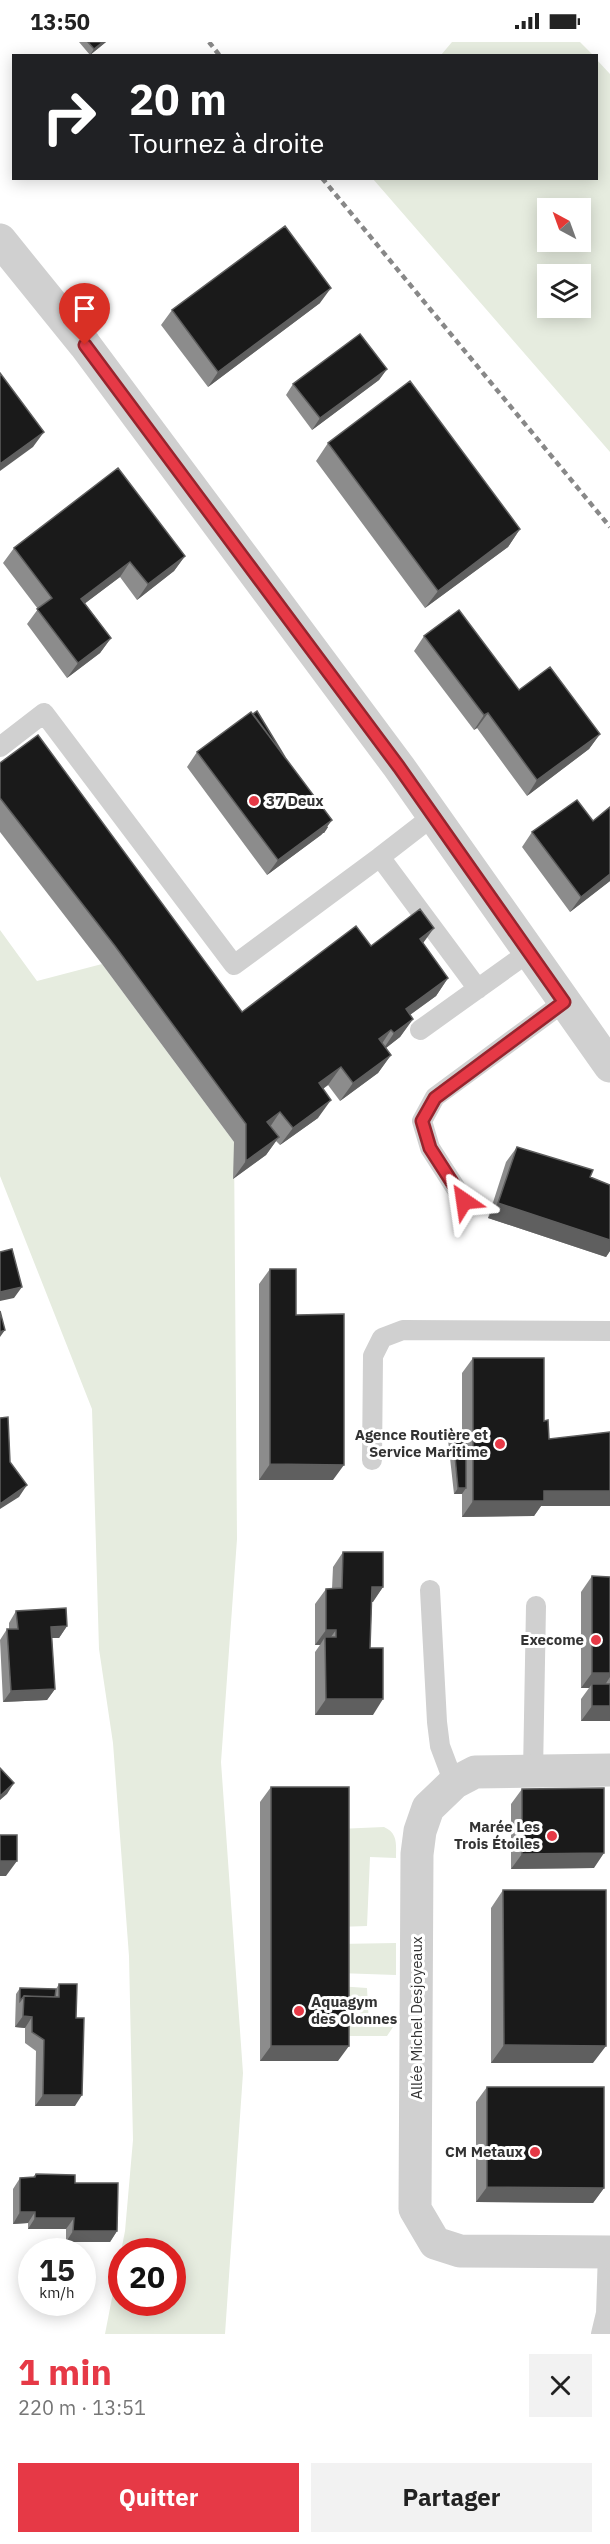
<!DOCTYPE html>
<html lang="fr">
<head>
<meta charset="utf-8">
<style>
  :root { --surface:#fff; --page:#f2f2f2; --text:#222; --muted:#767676; --accent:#e63946 }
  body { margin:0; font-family:"IBM Plex Sans",sans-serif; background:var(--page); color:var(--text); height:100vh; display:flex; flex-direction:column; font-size:22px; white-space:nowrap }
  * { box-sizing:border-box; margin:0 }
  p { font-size:20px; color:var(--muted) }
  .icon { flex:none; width:33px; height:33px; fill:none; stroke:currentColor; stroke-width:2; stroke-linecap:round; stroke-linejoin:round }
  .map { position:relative; height:2292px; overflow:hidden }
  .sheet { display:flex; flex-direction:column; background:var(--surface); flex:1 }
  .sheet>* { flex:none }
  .guide { position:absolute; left:12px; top:12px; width:586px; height:126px; border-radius:0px; box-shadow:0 3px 15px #0003; background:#202124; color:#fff; overflow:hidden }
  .needle { width:39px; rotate:319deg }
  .controls { position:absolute; left:537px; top:156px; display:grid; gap:12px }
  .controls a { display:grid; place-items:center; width:54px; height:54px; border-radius:0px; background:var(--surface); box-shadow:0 3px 15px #0003; font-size:30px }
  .speed { position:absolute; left:18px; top:2196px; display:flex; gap:12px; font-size:30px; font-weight:700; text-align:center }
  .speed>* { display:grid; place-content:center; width:78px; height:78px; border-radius:50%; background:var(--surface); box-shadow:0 3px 15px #0003; line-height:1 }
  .speed small { font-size:15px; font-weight:400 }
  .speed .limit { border:9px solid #d22; background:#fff; color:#111 }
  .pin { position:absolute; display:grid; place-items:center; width:51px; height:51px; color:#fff; margin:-62px -26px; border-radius:50% 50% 50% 0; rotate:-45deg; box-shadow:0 0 6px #0007 }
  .pin .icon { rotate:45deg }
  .me { position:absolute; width:66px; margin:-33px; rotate:328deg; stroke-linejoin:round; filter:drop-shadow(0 0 4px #0008) }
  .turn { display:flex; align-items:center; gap:21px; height:126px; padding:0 18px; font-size:27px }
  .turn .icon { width:78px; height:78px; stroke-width:2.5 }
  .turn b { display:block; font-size:42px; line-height:51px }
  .round { display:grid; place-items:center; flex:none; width:63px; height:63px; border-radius:0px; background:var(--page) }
  .overview { display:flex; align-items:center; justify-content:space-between; height:102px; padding:0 18px }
  h1 { font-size:36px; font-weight:700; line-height:45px; color:var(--accent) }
  .cta { display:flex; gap:12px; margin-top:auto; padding:12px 18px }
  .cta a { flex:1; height:69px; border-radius:0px; background:var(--accent); color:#fff; font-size:24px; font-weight:700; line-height:69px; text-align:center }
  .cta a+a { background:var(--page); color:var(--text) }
  .status { display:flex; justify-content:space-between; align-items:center; height:42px; padding:0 30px; background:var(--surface); direction:ltr }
  .status svg { height:16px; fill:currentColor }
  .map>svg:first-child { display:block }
</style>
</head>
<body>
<div class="status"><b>13:50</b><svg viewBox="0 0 49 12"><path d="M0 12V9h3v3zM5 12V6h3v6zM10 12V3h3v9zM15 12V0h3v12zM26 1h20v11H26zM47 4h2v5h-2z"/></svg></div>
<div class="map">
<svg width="610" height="2292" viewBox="0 0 610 2292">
  <rect width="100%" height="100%" fill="#fff"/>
  <!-- green -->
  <path fill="#e6ecdf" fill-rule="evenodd" d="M452,0H580L593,13H441Z
    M597,18L610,32V410L373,137L597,136ZM580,166V200H548V166ZM548,232H580V266H548Z
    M0,888L37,939L102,922L234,1100L237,1497L221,1720L243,2031L225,2292H105L125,2189L133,2098L129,1914L113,1701L99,1607L92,1367L0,1134ZM122,2210H172V2260H122Z
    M384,1785C398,1791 396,1802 396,1816L370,1815L367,1884L338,1885V1787Z
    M396,1901V1933L338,1931V1902Z
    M338,1944L367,1946L369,1983L393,1985L387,1994H339Z"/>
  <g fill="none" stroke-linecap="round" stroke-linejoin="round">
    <!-- service -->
    <path stroke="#d0d0d0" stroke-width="20" d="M0,705L44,671L234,923L380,815
      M433,774L380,815L478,947
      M420,988L529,910
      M464,1159L430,1106L422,1079L435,1055L564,960
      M372,1418L373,1314L382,1296L403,1288L610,1289
      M430,1548L437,1680L440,1704L454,1741
      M533,1730L536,1564
      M601,2292L606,2271L608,2210"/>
    <!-- minor -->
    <path stroke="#d0d0d0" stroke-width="33" d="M610,1728L475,1730L454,1741L428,1766L420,1789L417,1812L415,2167L435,2201L460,2209L610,2210"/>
    <!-- tertiary -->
    <path stroke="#d0d0d0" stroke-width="33" d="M0,198L85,303L399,725L610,1024"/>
    <!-- rail -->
    <path stroke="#888" stroke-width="4.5" stroke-dasharray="6 4.5" stroke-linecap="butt" d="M209,0L220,14
      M322,136L610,485"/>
  </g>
  <!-- wall -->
  <path fill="#8c8c8c" d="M79,0H106L90,13Z
    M320,261L208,345L161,283L172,268Z
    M387,327L379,338L312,388L286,353L293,342Z
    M328,401L520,487L508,505L425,566L316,419Z
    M14,506L185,514L174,529L137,558L120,535L85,561L111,596L100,611L67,636L27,582L38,567L3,521Z
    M424,594L519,648L600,692L589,707L527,754L477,686L474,688L414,609Z
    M197,710L286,717L332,778L327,784L328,785L324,791H323L321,793L267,833L187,725Z
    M0,721L242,970L371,904L423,901L448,936L436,954L410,973L413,977L400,995L386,1006L391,1013L378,1031L340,1059L328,1043L323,1047L318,1076L280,1103L276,1099L266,1113L233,1137L234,1100L102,922L0,790Z
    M610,765V839L570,870L522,805L532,790L593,779Z
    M517,1105L610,1143V1209L606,1215L488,1176L506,1120Z
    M270,1227L296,1273L333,1438H259V1242Z
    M473,1316L544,1379L541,1464L534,1474L462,1475V1452H454L448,1398L453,1393L462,1392V1331Z
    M343,1510L383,1545L372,1560L370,1606L373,1673H315V1610L320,1603H315V1562L326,1547H332L333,1525Z
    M592,1534L610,1535V1679H581V1657L589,1646H581V1550Z
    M16,1569L67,1584L59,1596H52L55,1647L47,1658L3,1660L0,1598L7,1587H9V1581Z
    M271,1745L338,2019H260V1760Z
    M522,1747L594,1826L511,1827V1762Z
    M503,1848L593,2021H491V1866Z
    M59,1942L75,2064H35L36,2009L25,2001V1986L15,1985L16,1952L20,1946L56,1947Z
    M487,2045L604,2146L593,2161L476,2160V2060Z
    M36,2132L75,2140L117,2189L110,2200H66V2187H28V2181L13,2182V2147L20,2136L33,2135Z"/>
  <!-- shaded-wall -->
  <path fill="#5f5f5f" d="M103,0H106L90,13L94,7Z
    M331,246L320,261L208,345L218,330Z
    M387,327L379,338L312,388L320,376Z
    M44,390L33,405L0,429V422Z
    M520,487L508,505L425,566L438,549Z
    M185,514L174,529L137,558L148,542Z
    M130,520L120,535L71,572L81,557Z
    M111,596L100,611L67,636L78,621Z
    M488,671L477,686L474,688L484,673Z
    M600,692L589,707L527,754L537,738Z
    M332,778L327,785H328L324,791H323L321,793L267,833L278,818Z
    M610,832V839L570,870L581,855Z
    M434,886L421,904L420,897Z
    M448,936L436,954L393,985L406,967Z
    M413,977L400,995L382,1009L394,991Z
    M391,988L379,1006V997Z
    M391,1013L378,1031L340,1059L353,1041Z
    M341,1025L328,1043L306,1059L319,1041Z
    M331,1058L318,1076L280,1103L293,1086Z
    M280,1070L268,1088L267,1080Z
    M279,1095L266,1113L233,1137L246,1119Z
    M498,1161L610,1198V1209L606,1215L488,1176Z
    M22,1245L14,1256L0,1259V1250Z
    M5,1288L0,1295V1290Z
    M270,1422L344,1423L333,1438H259Z
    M27,1443L19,1455L0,1467V1462Z
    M458,1446H466L462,1452H454Z
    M544,1449H610V1464H541L534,1474L462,1475L473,1459Z
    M372,1545H383L373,1560H362Z
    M67,1584L59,1596H43L51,1585Z
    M326,1588H336L325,1603V1595L320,1603H315Z
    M592,1631H610V1635L603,1646L592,1642L589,1646H581Z
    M55,1647L47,1658L3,1660L11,1649Z
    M326,1657H383L373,1673H315Z
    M592,1664H610V1679H581Z
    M14,1741L7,1752L0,1758V1754Z
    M604,1811L594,1826L511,1827L522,1812Z
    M0,1819H17L6,1834H0Z
    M23,1974L32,1975L25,1986L15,1985Z
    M504,2003L606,2004L593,2021H491Z
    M271,2004H349L338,2019H260Z
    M43,2053H82L75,2064H35Z
    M487,2145L604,2146L593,2161L476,2160Z
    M20,2170H35L28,2181L13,2182Z
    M35,2176H74L66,2187H28Z
    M73,2189H117L110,2200H66Z"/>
  <!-- building -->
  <path fill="#1a1a1a" stroke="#5f5f5f" stroke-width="1.5" d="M88,0H103L94,7Z
    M285,184L331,246L218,330L172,268Z
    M360,292L387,327L320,376L293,342Z
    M0,331L44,390L0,422Z
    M410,339L520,487L438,549L328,401Z
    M118,426L185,514L148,542L130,520L81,557L111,596L78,621L37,567L52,556L14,506Z
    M459,568L519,648L550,625L600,692L537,738L488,671L484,673L424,594Z
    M257,669L286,717L253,672Z
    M251,670L332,778L278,818L197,710Z
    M38,693L242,970L356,884L371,904L420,867L434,886L420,897L448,936L406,967L413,977L394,991L391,988L379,997L391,1013L353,1041L341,1025L319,1041L331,1058L293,1086L280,1070L267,1080L279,1095L246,1119V1082L115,904L0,756V721Z
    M577,758L593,779L610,765V832L581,855L532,790Z
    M517,1105L593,1128L590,1135L610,1143V1198L498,1161Z
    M12,1207L22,1245L0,1250V1210Z
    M270,1227H296V1273L344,1272V1423L270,1422Z
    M0,1269L5,1288L0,1290Z
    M473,1316H544V1379L548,1378L549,1397L610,1390V1449H544V1459H473Z
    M8,1375L10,1420L27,1443L0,1462V1376Z
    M466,1392V1446H458L453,1393Z
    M343,1510H383V1545H372L370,1606H383V1657H326L325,1595H336V1588H326V1547L342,1546Z
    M592,1534L610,1535V1631H592Z
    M66,1566L67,1584L51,1585L55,1647L11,1649L7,1587H18L16,1569Z
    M592,1642H610V1664H592Z
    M0,1726L14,1741L0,1754Z
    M271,1745H349V2004H271Z
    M604,1746V1811L522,1812V1747Z
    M0,1793H17V1819H0Z
    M503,1848H606V2004L504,2003Z
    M59,1942H77L76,1976H84L82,2053H43L44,1998L32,1990V1975L23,1974L24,1954L59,1955Z
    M20,1946L56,1947L55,1955L24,1954L20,1959Z
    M487,2045H604V2146L487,2145Z
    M36,2132L75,2133V2141H118L117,2189H73L74,2176H35V2170H20V2136L35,2135Z"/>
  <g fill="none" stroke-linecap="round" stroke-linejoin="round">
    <defs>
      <path id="route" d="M85,303L399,725L564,960L435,1056L422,1079L430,1106L464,1159"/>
    </defs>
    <!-- route casing -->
    <use href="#route" stroke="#96252e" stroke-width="15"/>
    <!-- route -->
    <use href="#route" stroke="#e63946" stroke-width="10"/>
  </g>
  <!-- markers -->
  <g fill="#e63946" stroke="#fff" stroke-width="2">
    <circle cx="254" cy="759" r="6"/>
    <circle cx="500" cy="1402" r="6"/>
    <circle cx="596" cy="1598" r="6"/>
    <circle cx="552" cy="1794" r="6"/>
    <circle cx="299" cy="1969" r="6"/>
    <circle cx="535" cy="2110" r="6"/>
  </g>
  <g text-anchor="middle" stroke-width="6" stroke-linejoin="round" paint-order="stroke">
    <!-- poi labels -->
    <g font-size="15" font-weight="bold" fill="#333" stroke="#fff" text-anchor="end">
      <text x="266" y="764" text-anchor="start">37 Deux</text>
      <text x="488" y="1398">Agence Routière et<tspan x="488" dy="17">Service Maritime</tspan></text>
      <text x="584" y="1603">Execome</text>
      <text x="540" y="1790">Marée Les<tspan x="540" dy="17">Trois Étoiles</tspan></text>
      <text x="311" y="1965" text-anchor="start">Aquagym<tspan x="311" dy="17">des Olonnes</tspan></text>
      <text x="523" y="2115">CM Metaux</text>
    </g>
    <!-- street labels -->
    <g font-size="15" fill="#333" stroke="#fff">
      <text transform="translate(417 1976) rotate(-90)" y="5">Allée Michel Desjoyeaux</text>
    </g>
  </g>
</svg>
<div class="controls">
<a><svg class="needle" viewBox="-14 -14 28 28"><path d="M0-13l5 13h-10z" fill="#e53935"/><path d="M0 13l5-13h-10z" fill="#767676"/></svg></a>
<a><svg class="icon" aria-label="layers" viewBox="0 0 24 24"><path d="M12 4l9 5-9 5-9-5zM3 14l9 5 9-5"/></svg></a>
</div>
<div class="speed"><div>15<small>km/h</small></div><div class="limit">20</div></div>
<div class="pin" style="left:85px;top:303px;background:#d93025"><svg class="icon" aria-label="arrive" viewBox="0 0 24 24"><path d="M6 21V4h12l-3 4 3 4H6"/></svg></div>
<svg class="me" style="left:464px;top:1159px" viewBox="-20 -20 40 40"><path d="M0-17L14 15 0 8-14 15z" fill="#e63946" stroke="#fff" stroke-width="4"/></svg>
<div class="guide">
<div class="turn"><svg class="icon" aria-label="right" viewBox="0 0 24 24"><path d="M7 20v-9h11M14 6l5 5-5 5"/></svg><div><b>20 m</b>Tournez à droite</div></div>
</div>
</div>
<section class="sheet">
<div class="overview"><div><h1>1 min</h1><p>220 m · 13:51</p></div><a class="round"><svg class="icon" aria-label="close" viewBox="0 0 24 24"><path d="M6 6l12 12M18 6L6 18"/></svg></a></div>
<div class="cta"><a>Quitter</a><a>Partager</a></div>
</section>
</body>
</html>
